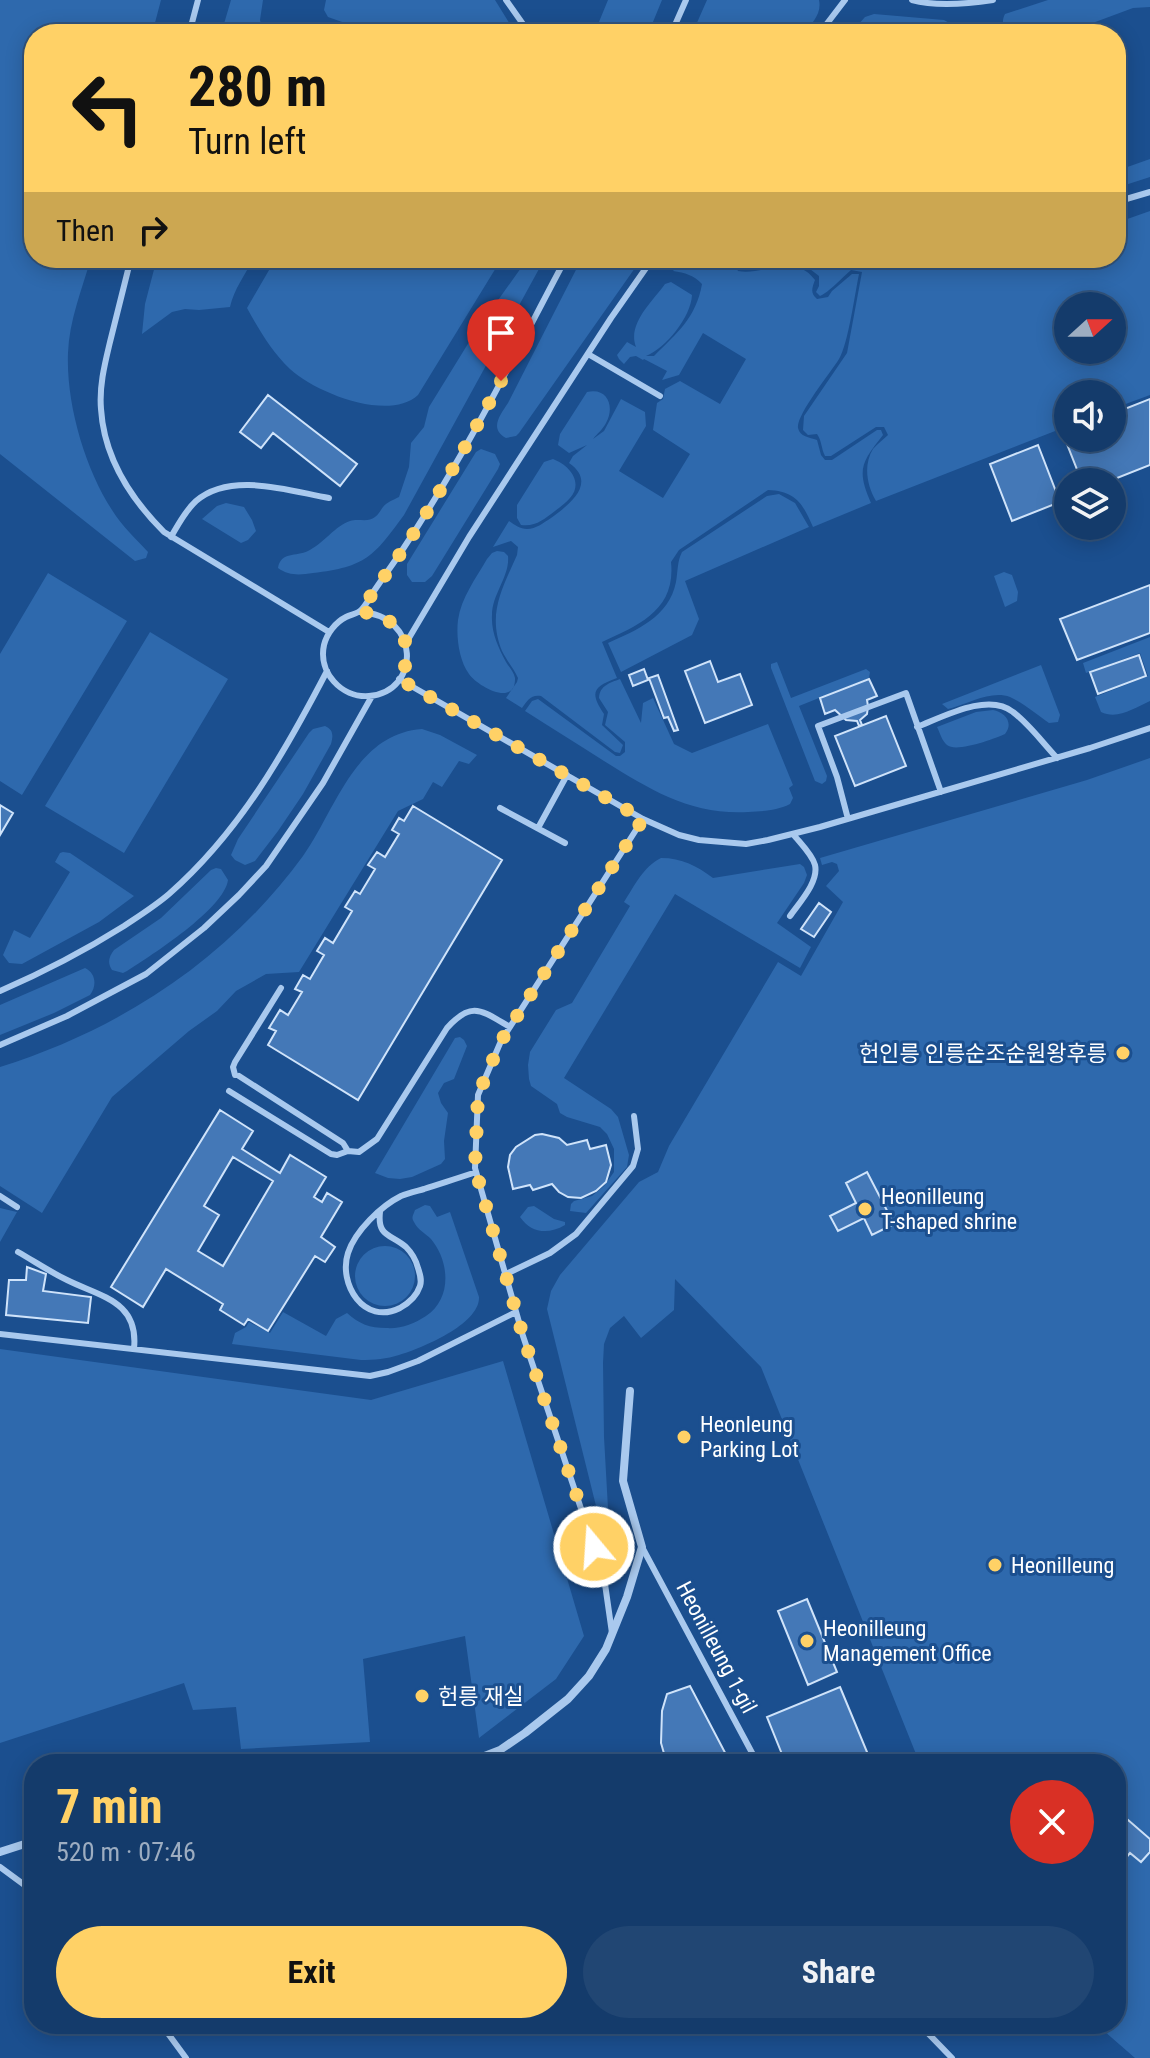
<!DOCTYPE html>
<html lang="en">
<head>
<meta charset="utf-8">
<style>
  :root { --surface:#143b6b; --page:#214673; --text:#f1f3f6; --muted:#9dadc1; --line:#33557e; --accent:#ffd166 }
  body { margin:0; font-family:"Roboto Condensed","Noto Sans KR",sans-serif; background:var(--page); color:var(--text); height:100vh; display:flex; flex-direction:column; font-size:30px; white-space:nowrap }
  * { box-sizing:border-box; margin:0 }
  p { font-size:26px; color:var(--muted) }
  .icon { flex:none; width:44px; height:44px; fill:none; stroke:currentColor; stroke-width:2; stroke-linecap:round; stroke-linejoin:round }
  .map { position:relative; flex:1; overflow:hidden }
  .side { position:absolute; left:24px; top:1754px; width:1102px; height:280px; display:flex; flex-direction:column; background:var(--surface); border-radius:32px; box-shadow:0 4px 20px #0003,0 0 0 2px var(--line) }
  .side>* { flex:none }
  .guide { position:absolute; left:24px; top:24px; width:1102px; height:244px; border-radius:32px; box-shadow:0 4px 20px #0003,0 0 0 2px var(--line); background:#ffd166; color:#111; overflow:hidden }
  .needle { width:52px; rotate:69deg }
  .tools { position:absolute; left:1054px; top:292px; display:grid; gap:16px }
  .tools a { display:grid; place-items:center; width:72px; height:72px; border-radius:50%; background:var(--surface); box-shadow:0 4px 20px #0003,0 0 0 2px var(--line); font-size:40px }
  .pin { position:absolute; display:grid; place-items:center; width:68px; height:68px; color:#fff; margin:-82px -34px; border-radius:50% 50% 50% 0; rotate:-45deg; box-shadow:0 0 8px #0007 }
  .pin .icon { rotate:45deg }
  .me { position:absolute; width:88px; margin:-44px; rotate:342deg; stroke-linejoin:round; filter:drop-shadow(0 0 6px #0008) }
  .turn { display:flex; align-items:center; gap:28px; height:168px; padding:0 32px; font-size:36px }
  .turn .icon { width:104px; height:104px; stroke-width:2.5 }
  .turn b { display:block; font-size:56px; line-height:68px }
  .then { display:flex; align-items:center; height:76px; padding:0 32px; background:#0003; gap:16px; font-size:30px }
  .round { display:grid; place-items:center; flex:none; width:84px; height:84px; border-radius:42px; background:var(--page) }
  .head { display:flex; align-items:center; justify-content:space-between; height:136px; padding:0 32px }
  h1 { font-size:48px; font-weight:700; line-height:60px; color:var(--accent) }
  .button { display:flex; gap:16px; margin-top:auto; padding:16px 32px }
  .button a { flex:1; height:92px; border-radius:48px; background:var(--accent); color:#111; font-size:32px; font-weight:700; line-height:92px; text-align:center }
  .button a+a { background:var(--page); color:var(--text) }
  .map>svg:first-child { display:block }
</style>
</head>
<body>
<div class="map">
<svg width="1150" height="2058" viewBox="0 0 1150 2058">
  <rect width="100%" height="100%" fill="#1b4f8f"/>
  <!-- green -->
  <path fill="#2e69ad" fill-rule="evenodd" d="M0,0H161L152,34H34V258H91C82,289 69,321 68,353C66,404 85,468 112,510C121,525 136,539 148,552L146,558L135,561L0,454Z
    M231,0H263L260,20L263,34H221Z
    M326,0H495L516,34H376L328,17L324,10Z
    M608,0H662L648,34H594Z
    M707,0H819C822,14 812,23 803,34H692Z
    M1048,0H1150V7L1133,8L1063,34H1009C1003,28 1001,22 1005,14Z
    M874,14L944,20L953,25L954,34H850L865,17Z
    M1150,159V177L1116,188V171Z
    M1150,211V395L1112,409V394H1068V426L876,501C867,486 863,465 873,449C877,444 883,440 888,435L884,427H876L831,456H825C821,448 822,441 817,434L808,435L803,430L804,416L847,353L862,272L851,270C843,277 828,293 820,296L816,292L819,286V276L806,266L786,261L757,263L749,268H744L742,264L743,258H1116V223ZM1068,306H1112V350H1068Z
    M157,258H254C245,275 234,289 230,307L199,310L185,309L172,312L142,334L145,304Z
    M276,258H502L418,395C389,422 316,393 290,369C272,352 259,330 247,308Z
    M528,258H545L404,515C374,556 366,567 313,573C300,575 289,576 278,568C281,551 296,557 308,551C323,544 336,525 350,521C358,518 368,523 375,517C379,514 380,511 383,507C387,502 393,500 399,497L409,467L411,443L424,427L429,407L474,334Z
    M582,258H642L519,433L516,436L506,438C489,429 500,415 508,403Z
    M684,258C695,258 708,262 719,262C726,261 731,258 739,258L735,265L738,271C765,276 793,251 815,280C812,288 810,293 817,299L828,297L832,291L852,274H859C855,293 848,345 839,359C831,372 796,415 798,428C800,437 809,437 817,440L821,455L825,460H832L877,430H881L883,435C862,462 856,469 871,503L813,527C803,504 796,491 768,490L679,550L671,562C676,610 639,625 602,642L617,678C592,687 590,693 604,714L602,725L623,745L620,753L615,752L541,696C531,694 527,701 522,708L506,698L517,682L518,678C514,669 507,661 502,651C487,614 502,589 517,555L518,547L511,541L493,547L509,521C515,525 520,529 527,529C536,529 543,523 551,518C569,505 598,483 569,463L573,456L587,445L569,453L558,445L560,434L587,392C608,387 615,407 606,423C603,429 597,434 593,439L604,431L621,399L645,412L646,426L619,471L663,498L690,454L653,430L657,403L663,399L665,389L680,381L720,404L746,359L703,333L679,375L662,380L667,371L644,359L643,360L636,356L630,357L624,364L619,359L617,355L627,342L636,347C627,324 652,302 665,284L671,282L692,295C691,317 666,348 646,356H654C677,333 696,318 702,284C694,275 685,273 673,271Z
    M481,449L495,454L500,464L498,469L432,576L425,582H412L407,575V564L476,452Z
    M553,459C569,465 584,482 570,498C566,503 560,507 555,511C544,519 536,527 521,525L517,518V505L544,462Z
    M779,494L795,503L809,527L685,581L699,619L692,635L621,672L608,643C637,630 669,617 676,582C678,571 677,562 682,552L767,496Z
    M226,503L244,507L252,520L256,531L248,540L241,543L202,519L217,506Z
    M497,551L504,552L508,556C510,576 492,594 492,615C491,632 498,647 506,662C509,667 514,672 515,678C516,708 477,686 469,674C459,660 456,637 458,620C461,598 476,578 487,559L492,553Z
    M1004,572L1012,575L1018,592L1017,601L1005,607L994,576Z
    M48,573L127,621L22,795L0,781V654Z
    M150,632L228,679L124,853L45,806Z
    M1150,637V701C1134,708 1118,720 1101,712L1095,697L1148,676L1140,653L1086,673L1083,663Z
    M777,662L791,698L866,669L870,672L869,678L799,706L827,776L826,781L822,784L815,781L771,668V664Z
    M1041,665L1060,715L1058,722L1049,723C1037,715 1023,703 1010,697C992,690 969,703 952,708L948,709L942,704Z
    M620,679L641,723L643,703L653,698L674,744L692,753L768,724L793,785L789,788L793,798L790,804C776,811 763,811 748,812C690,815 651,790 604,761C578,744 551,728 525,711L532,701L538,699L616,756H620L625,752V742L605,725L608,712L599,698C600,685 610,683 620,679Z
    M993,710C1005,712 1014,723 1005,734C994,739 956,753 947,745C942,741 940,733 937,727L976,712Z
    M325,726C334,730 333,736 331,744L303,794L278,831L255,861L245,865L235,860L231,855L238,839L309,733L313,729Z
    M422,729L440,735L477,755L469,764L459,761L442,787L433,782L423,799L398,811L299,972L266,974L236,991L217,1011L189,1031L112,1097L42,1213L0,1186V1067C121,1029 228,959 303,856C336,809 355,734 422,729Z
    M1150,758V2058H1135L1096,2024H1116V1764H920L761,1367L675,1279L674,1310L641,1338L624,1316L610,1328L604,1344L603,1363L604,1437L610,1544L606,1546L547,1309L551,1291L560,1275L639,1182L658,1172L669,1146L778,962L801,976L843,902L826,886L839,871L837,864L832,862L822,865L820,858L1087,780Z
    M63,852L70,853L134,896L99,922L22,964L9,963L3,955L14,930L30,938L70,872L55,862L60,853Z
    M661,858C682,858 697,866 713,878L800,864L804,867L807,875L804,883L777,923L811,947L800,968L675,894L564,1078L611,1109L618,1117L629,1155L627,1167L586,1213L570,1211L571,1204L574,1201L592,1196L604,1186L614,1172V1149L607,1134L600,1127L567,1117L560,1113L557,1104L531,1086L529,1079L528,1065L530,1052L556,1010L572,1003L630,906L624,902C635,885 643,867 661,858Z
    M216,868L221,869L228,880C224,909 152,955 127,971L123,973L112,970C107,962 109,957 114,950L161,918L211,870Z
    M85,968C96,973 97,986 90,995L54,1013L0,1035V1005Z
    M460,1037L464,1040L467,1046L454,1079L444,1083L438,1093L441,1103L448,1113L444,1141L445,1159L441,1164L412,1177L400,1179L388,1178L375,1173L455,1038Z
    M425,1205L430,1206L437,1217L450,1212L479,1297C480,1324 422,1348 399,1355C387,1359 374,1360 361,1360L232,1344L235,1333L246,1327L249,1322L270,1333L283,1312L326,1336L336,1319L347,1313C359,1324 370,1328 386,1328C401,1329 414,1324 426,1316C452,1299 450,1262 431,1239C426,1234 417,1229 414,1222C411,1217 413,1216 415,1210Z
    M534,1206L554,1219L565,1222V1225C548,1235 531,1233 520,1217L528,1207Z
    M0,1208L17,1212L0,1242Z
    M355 1276a30 30 0 1 1 60 0a30 30 0 1 1-60 0Z
    M0,1349L371,1400L503,1361L584,1636L556,1679L479,1738L465,1636L363,1659L370,1742L241,1749L236,1707L193,1710L184,1683L0,1743Z"/>
  <!-- building -->
  <path fill="#4478b7" stroke="#cfe3fa" stroke-width="2" fill-rule="evenodd" d="M268,395L357,464L340,486L273,433L261,448L240,432Z
    M1150,399V465L1107,482H1082L1063,434L1068,432V438H1112V414Z
    M1038,445L1060,502L1012,521L990,464Z
    M1150,585V633L1077,660L1060,619Z
    M1139,655L1146,676L1098,694L1090,672Z
    M710,661L718,682L740,674L752,705L705,723L685,671Z
    M644,669L648,680L633,686L629,675Z
    M658,675L678,730L674,731L668,717L664,718L649,678Z
    M869,679L877,696L867,700L868,706L867,714L860,720L862,725L859,726L857,721L846,720L835,710L825,714L820,698Z
    M886,716L906,766L855,786L835,736Z
    M0,805L13,813L0,835Z
    M413,806L502,860L358,1100L268,1045L276,1031L269,1028L280,1010L288,1015L302,992L295,989L303,975L310,979L324,955L317,951L325,938L333,943L352,911L345,907L355,891L360,894L375,869L368,865L377,852L385,857L399,834L392,830L399,818L404,821Z
    M819,903L831,912L814,937L801,929Z
    M220,1110L253,1131L242,1149L280,1173L290,1155L326,1177L314,1197L322,1202L327,1193L342,1202L321,1237L335,1247L325,1262L315,1256L268,1331L248,1319L244,1325L220,1310L223,1304L166,1269L143,1307L111,1287ZM233,1157L273,1181L223,1266L198,1251L219,1215L204,1206Z
    M542,1134L559,1138L567,1145L587,1140L590,1149L606,1145L611,1165L606,1182L596,1191L581,1198L568,1197L559,1192L552,1184L533,1190L530,1185L513,1189L508,1167L510,1155L516,1147L535,1135Z
    M867,1172L894,1224L872,1235L864,1218L838,1231L830,1216L856,1203L846,1183Z
    M27,1267L46,1274L43,1291L91,1297L88,1323L6,1315L9,1280H26Z
    M807,1599L837,1672L808,1685L778,1611Z
    M690,1686L731,1764H667L661,1743L662,1711L667,1694Z
    M840,1687L872,1764H786L767,1717Z
    M1120,1813L1150,1839V1852L1141,1862L1130,1853L1120,1865L1116,1862V1818Z"/>
  <g fill="none" stroke-linecap="round" stroke-linejoin="round">
    <!-- lane -->
    <path stroke="#a9c9ee" stroke-width="6" d="M506,0L530,34
      M912,0C937,7 967,4 993,0
      M189,34L198,0
      M671,34L686,0
      M819,34L845,0
      M1116,202L1150,192
      M131,258C124,286 117,314 110,342C105,363 99,386 101,409C104,457 131,499 164,532L329,632
      M588,354L660,396
      M171,537C178,525 185,511 196,501C231,471 289,491 329,498
      M360,612C421,615 421,692 369,696C341,698 318,672 324,645C327,633 336,622 346,617C352,614 358,614 362,609C366,605 369,599 372,594C382,579 393,564 403,549C465,456 514,356 566,258
      M406,643L469,537L611,318L653,258
      M399,679L643,819L679,835L699,840L746,844L768,840L820,827L1090,748L1150,728
      M917,727C943,717 988,692 1013,712C1029,724 1043,743 1057,758
      M500,808L565,843
      M848,819L837,777L818,726L906,693L941,792
      M538,828L567,775
      M790,916C799,903 819,882 815,865C812,854 800,843 793,834
      M0,991C44,972 84,951 124,926C139,916 155,906 169,894C239,833 285,752 327,671
      M0,1045L67,1016L146,974L204,928L239,895L266,866L323,783L372,696
      M235,1075L233,1067L235,1062L281,988
      M239,1076L343,1143L348,1151
      M229,1091L331,1154L337,1155L348,1151L359,1152L377,1139L447,1028C472,1000 482,1011 510,1027
      M0,1196L17,1207
      M380,1212C377,1237 391,1234 406,1247C412,1253 416,1260 418,1268C420,1274 422,1280 420,1286C417,1295 409,1303 400,1308C364,1326 338,1284 348,1253C355,1231 381,1206 401,1196C408,1193 417,1191 424,1189C442,1183 459,1178 476,1172
      M18,1252C34,1261 50,1272 67,1280C101,1297 139,1301 134,1349
      M504,1275L550,1253L576,1234L633,1166L638,1149L634,1116
      M0,1334L370,1376L388,1372L418,1361L516,1312
      M642,1547L758,1764
      M612,1633L604,1577L523,1336L475,1168L478,1095L501,1041L643,819
      M0,1867L34,1892
      M161,2024L186,2058
      M919,2024L952,2058"/>
    <!-- street -->
    <path stroke="#a9c9ee" stroke-width="8" d="M464,1764L500,1750L525,1733L568,1699L589,1676L606,1649L627,1597L642,1547L623,1481L630,1391
      M0,1852L34,1841"/>
  </g>
  <g fill="none" stroke-linecap="round" stroke-linejoin="round">
    <!-- route -->
    <path stroke="#ffd166" stroke-width="14" stroke-dasharray="0 25.2" d="M501,381C473,433 445,485 412,536C396,561 377,586 360,612C397,614 420,645 399,679L643,819L501,1041L478,1095L475,1168L523,1336L594,1547"/>
  </g>
  <!-- markers -->
  <g fill="#ffd166" stroke="#1b4f8f" stroke-width="3">
    <circle cx="1123" cy="1053" r="8"/>
    <circle cx="865" cy="1209" r="8"/>
    <circle cx="684" cy="1437" r="8"/>
    <circle cx="995" cy="1565" r="8"/>
    <circle cx="807" cy="1641" r="8"/>
    <circle cx="422" cy="1696" r="8"/>
  </g>
  <g text-anchor="middle" stroke-width="6" stroke-linejoin="round" paint-order="stroke">
    <!-- poi labels -->
    <g font-size="22" fill="#fff" stroke="#1b4f8f" text-anchor="start">
      <text x="1107" y="1061" text-anchor="end">헌인릉 인릉순조순원왕후릉</text>
      <text x="881" y="1204">Heonilleung<tspan x="881" dy="25">T-shaped shrine</tspan></text>
      <text x="700" y="1432">Heonleung<tspan x="700" dy="25">Parking Lot</tspan></text>
      <text x="1011" y="1573">Heonilleung</text>
      <text x="823" y="1636">Heonilleung<tspan x="823" dy="25">Management Office</tspan></text>
      <text x="438" y="1704">헌릉 재실</text>
    </g>
    <!-- street labels -->
    <g font-size="22" fill="#fff" stroke="#1b4f8f">
      <text transform="translate(717 1647) rotate(62)" y="8">Heonilleung 1-gil</text>
    </g>
  </g>
</svg>
<div class="tools">
<a><svg class="needle" viewBox="-14 -14 28 28"><path d="M0-13l5 13h-10z" fill="#e53935"/><path d="M0 13l5-13h-10z" fill="#9dadc1"/></svg></a>
<a><svg class="icon" aria-label="sound" viewBox="0 0 24 24"><path d="M4 9h4l5-4v14l-5-4H4zM17 9q2 3 0 6"/></svg></a>
<a><svg class="icon" aria-label="layers" viewBox="0 0 24 24"><path d="M12 4l9 5-9 5-9-5zM3 14l9 5 9-5"/></svg></a>
</div>
<div class="pin" style="left:501px;top:381px;background:#d93025"><svg class="icon" aria-label="arrive" viewBox="0 0 24 24"><path d="M6 21V4h12l-3 4 3 4H6"/></svg></div>
<svg class="me" style="left:594px;top:1547px" viewBox="-20 -20 40 40"><circle r="17" fill="#ffd166" stroke="#fff" stroke-width="3"/><path d="M0-11L8 9 0 5-8 9z" fill="#fff"/></svg>
<div class="guide">
<div class="turn"><svg class="icon" aria-label="left" viewBox="0 0 24 24"><path d="M17 20v-9H6M10 6l-5 5 5 5"/></svg><div><b>280 m</b>Turn left</div></div>
<div class="then">Then<svg class="icon" aria-label="right" viewBox="0 0 24 24"><path d="M7 20v-9h11M14 6l5 5-5 5"/></svg></div>
</div>
<section class="side">
<div class="head"><div><h1>7 min</h1><p>520 m · 07:46</p></div><a class="round" style="background:#d93025;color:#fff"><svg class="icon" aria-label="close" viewBox="0 0 24 24"><path d="M6 6l12 12M18 6L6 18"/></svg></a></div>
<div class="button"><a>Exit</a><a>Share</a></div>
</section>
</div>
</body>
</html>
